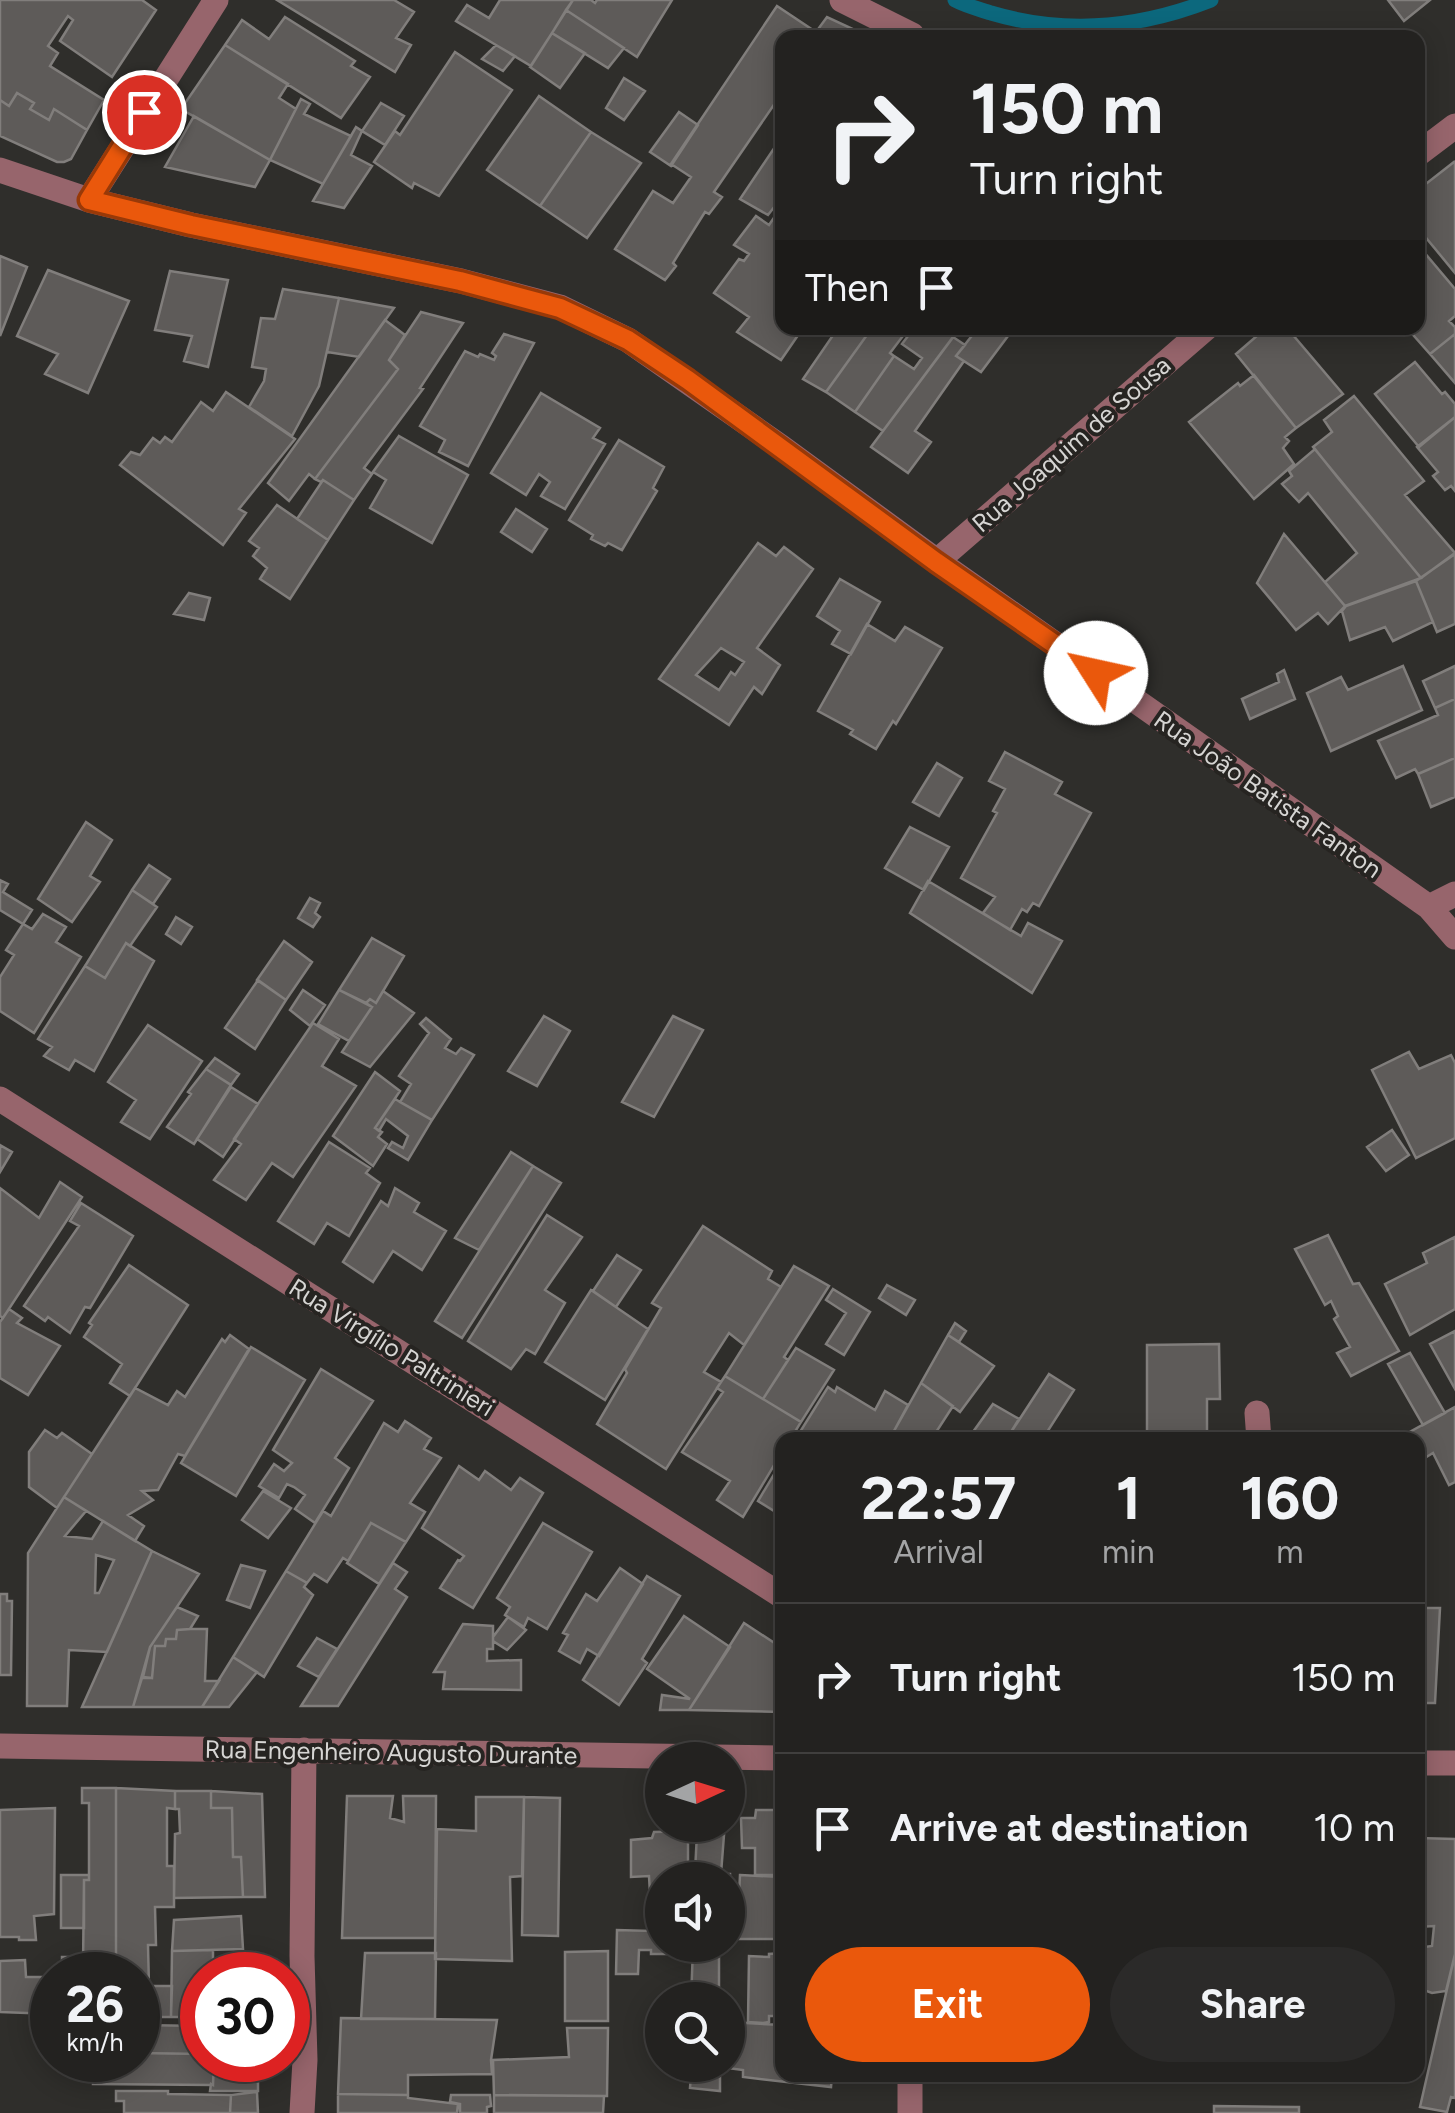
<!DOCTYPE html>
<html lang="en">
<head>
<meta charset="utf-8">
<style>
  :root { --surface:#232220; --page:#2b2a29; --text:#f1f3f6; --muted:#a3a4a5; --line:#403f3e; --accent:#ea580c }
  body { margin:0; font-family:Figtree,sans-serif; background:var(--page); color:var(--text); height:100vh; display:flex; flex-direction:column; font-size:38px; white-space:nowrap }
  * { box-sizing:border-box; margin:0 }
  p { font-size:32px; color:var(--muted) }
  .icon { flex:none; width:55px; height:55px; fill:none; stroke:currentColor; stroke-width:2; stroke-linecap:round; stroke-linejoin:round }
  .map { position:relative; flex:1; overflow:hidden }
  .sheet { position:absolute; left:775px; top:1432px; width:650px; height:650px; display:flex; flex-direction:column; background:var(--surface); border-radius:20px; box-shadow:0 5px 25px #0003,0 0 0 2px var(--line) }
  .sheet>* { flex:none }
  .top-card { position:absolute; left:775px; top:30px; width:650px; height:305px; border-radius:20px; box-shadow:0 5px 25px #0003,0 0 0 2px var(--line); background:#232220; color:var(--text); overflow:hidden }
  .needle { width:65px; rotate:86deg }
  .tools { position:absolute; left:645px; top:1742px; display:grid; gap:20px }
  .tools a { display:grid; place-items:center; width:100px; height:100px; border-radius:50%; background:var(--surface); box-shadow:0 5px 25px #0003,0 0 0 2px var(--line); font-size:50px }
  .speed { position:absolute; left:30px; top:1952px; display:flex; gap:20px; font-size:50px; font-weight:700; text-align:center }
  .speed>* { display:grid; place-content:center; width:130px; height:130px; border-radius:50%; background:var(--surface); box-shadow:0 5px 25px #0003,0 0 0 2px var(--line); line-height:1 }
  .speed small { font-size:25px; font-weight:400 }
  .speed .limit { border:15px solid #d22; background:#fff; color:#111 }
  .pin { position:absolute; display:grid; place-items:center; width:85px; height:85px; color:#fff; margin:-42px; border:5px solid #fff; border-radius:50%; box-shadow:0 2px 10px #0007 }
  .me { position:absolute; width:110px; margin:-55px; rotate:305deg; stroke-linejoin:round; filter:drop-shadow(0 0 8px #0008) }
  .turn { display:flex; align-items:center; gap:35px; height:210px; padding:0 30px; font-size:45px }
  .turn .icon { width:130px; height:130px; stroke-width:2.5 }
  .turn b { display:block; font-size:70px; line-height:85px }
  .then { display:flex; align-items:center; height:95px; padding:0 30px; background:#0003; gap:20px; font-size:38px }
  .eta { display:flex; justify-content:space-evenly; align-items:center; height:170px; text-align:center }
  .eta b { font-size:60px; font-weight:700; line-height:70px }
  .action { display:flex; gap:20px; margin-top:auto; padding:20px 30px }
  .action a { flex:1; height:115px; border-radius:60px; background:var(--accent); color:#fff; font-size:40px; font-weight:700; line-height:115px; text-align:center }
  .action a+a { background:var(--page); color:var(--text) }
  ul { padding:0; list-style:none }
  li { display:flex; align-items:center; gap:30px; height:150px; padding:0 30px; border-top:2px solid var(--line) }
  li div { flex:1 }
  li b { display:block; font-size:38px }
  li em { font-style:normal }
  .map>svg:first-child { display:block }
</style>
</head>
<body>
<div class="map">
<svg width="1455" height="2113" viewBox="0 0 1455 2113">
  <rect width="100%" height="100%" fill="#2f2e2b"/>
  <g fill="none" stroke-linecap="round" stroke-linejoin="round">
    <!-- stream -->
    <path stroke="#0c687d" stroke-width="15" d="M955,0C966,6 979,9 991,13C1065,35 1140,28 1211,0"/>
  </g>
  <!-- building -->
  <path fill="#5e5b59" stroke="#817e7c" stroke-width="2.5" fill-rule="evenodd" d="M0,0H142L156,10L112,77L60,41L73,20L68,16L48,46L58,53L50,66L104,100L87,130L54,109L49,120L30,109L34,103L17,93L9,106L0,100Z
    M277,0H394L414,12L396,38L411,45L395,72Z
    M500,0H573L531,66L456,21L467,5L489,18Z
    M573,0H591L595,3L597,0H672L637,57L566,10Z
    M1388,0H1430L1404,21Z
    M777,6L816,32L827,17L855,30L850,38H782V93L714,192L722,197L709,214L705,212L673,263L676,266L665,280L615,249L653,191L673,203L691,177L671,164Z
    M566,10L624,48L608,68L552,33Z
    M285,17L355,61L351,66L370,77L341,118L225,45L242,20L269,39Z
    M552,33L585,53L560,88L530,67Z
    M225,45L288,84L279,98L296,109L270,160L181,109Z
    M496,45L515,56L503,71L482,59Z
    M455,52L512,90L439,196L414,183L412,188L374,162L395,131L400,135Z
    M624,78L645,91L624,120L606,108Z
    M17,93L34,103L30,109L49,120L54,109L87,130L71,159L64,162H57L0,136V100L9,106Z
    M539,96L591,132L540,206L487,170Z
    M301,99L310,104L304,114L351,136L323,184L270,160Z
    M381,103L404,116L385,145L362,131Z
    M679,112L698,125L671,166L650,152Z
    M194,116L270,160L255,187L165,167Z
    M356,127L362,131L351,155L372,166L344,208L313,201Z
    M591,132L641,163L587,238L540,206Z
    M779,141L782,143V197L768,215L740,199Z
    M1454,162L1455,164V273L1418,228V190Z
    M782,206V328H803L781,360L737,332L749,317L714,293L739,259L744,261L749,254L734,245L756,216L769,225Z
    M1418,245L1455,289V316L1449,321L1455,327V334L1430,354L1407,328H1418Z
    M0,256L27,267L0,336Z
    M48,270L129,301L88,393L45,374L58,354L17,336Z
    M170,271L228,280L208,367L184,361L192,336L155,330Z
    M283,289L339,298L319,386L292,436L249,407L264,381L266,369L252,367L261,318L275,319Z
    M339,298L394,308L359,357L327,352Z
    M421,312L463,323L420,388L423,389L364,468L372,474L354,500L323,480L321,482L315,479L398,369L389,360Z
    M385,320L405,335L389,360L398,369L315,479L309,474L289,501L268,483Z
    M838,328H872L826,392L803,379Z
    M872,328H909L890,353L894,356L855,412L826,392Z
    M914,328H960L883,431L855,412L894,356L914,369L922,358L902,344Z
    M978,328H1014L981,372L956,356Z
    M1266,328H1287L1343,394L1296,428L1236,354Z
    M504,334L534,343L468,466L439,452L445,440L420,426L465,351L478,357L480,354L494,360L496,356L492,353Z
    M1455,334V383L1430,354Z
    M953,337L965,345L956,356L964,361L915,431L931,442L908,473L871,447Z
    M1415,362L1442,394L1445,392L1455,404V417L1419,447L1375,394Z
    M1254,375L1296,428L1285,437L1289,441L1283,448L1294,464L1254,499L1189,422L1238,383L1240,386Z
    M226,392L295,439L239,509L246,513L223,545L120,465L131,452L140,455L153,438L160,443L165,437L172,442L201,402L213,411Z
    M541,393L600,428L593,438L605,444L565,509L541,496L550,482L539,474L526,495L491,473Z
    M1354,396L1424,481L1405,495L1455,553L1421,578L1313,447L1332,432L1324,420Z
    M1455,417V491L1451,486L1445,490L1433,476L1438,472L1417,447Z
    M399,436L468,475L432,543L370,508L386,480L373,472Z
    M619,440L664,467L653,488L657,491L622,550L608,543L605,546L591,539L593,535L569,520Z
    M1315,449L1338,478L1421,578L1345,606L1325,582L1357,553L1308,493L1299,502L1282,484L1292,476L1289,471Z
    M323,480L354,500L328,540L297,519Z
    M277,505L328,540L290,599L260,579L267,568L253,556L259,548L249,541Z
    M516,509L547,529L532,552L501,532Z
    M1284,534L1345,606L1328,624L1318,613L1296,630L1257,583Z
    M758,543L776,556L784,547L813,569L757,648L780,665L762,694L754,687L729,725L659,679ZM721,648L744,662L735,675L731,672L719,690L696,675Z
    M1455,554V624L1437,632L1416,581Z
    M840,579L880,602L851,654L832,644L840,631L817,616Z
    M1416,581L1433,622L1393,641L1385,627L1350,640L1342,611L1346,606Z
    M189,593L210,598L204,620L174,614Z
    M867,624L895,641L905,627L942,648L896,724L893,721L876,749L850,734L853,730L818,711Z
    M1403,666L1422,710L1331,751L1307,693L1341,677L1348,690Z
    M1455,666V699L1435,708L1423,681Z
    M1284,670L1295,699L1250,719L1242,699L1279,682L1277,674Z
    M1455,699V758L1418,774L1415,769L1396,778L1378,741L1438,715L1435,708Z
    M1005,752L1062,782L1055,794L1091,813L1039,906L1033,903L1027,912L1022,909L1010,930L983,913L995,897L961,878L997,813L993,811L1005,789L989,781Z
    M1455,758V797L1431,807L1418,774Z
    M937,763L962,778L939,816L913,802Z
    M86,822L112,840L90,876L100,882L72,922L38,899Z
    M910,827L949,847L924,890L885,868Z
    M149,865L170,879L153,904L132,890Z
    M0,880L8,884L3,892L32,910L23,924L0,910Z
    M928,881L1021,936L1028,923L1062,941L1032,993L910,913Z
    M132,890L157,907L130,946L126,943L105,978L85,966Z
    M310,898L320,903L315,913L320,917L313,927L298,918Z
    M43,914L66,927L56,942L81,957L34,1033L0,1011V977L14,955L6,950L23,924L32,929Z
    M176,917L192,927L181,944L166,934Z
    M372,938L404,956L376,1003L370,999L366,1003L339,990Z
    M284,941L312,962L286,1000L257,980Z
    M126,943L154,961L94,1071L75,1060L69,1070L44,1056L52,1047L38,1039L85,966L105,978Z
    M258,980L286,1000L255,1049L225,1028Z
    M303,990L325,1005L310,1026L290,1010Z
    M339,990L372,1007L349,1041L318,1024Z
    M383,991L414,1013L370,1067L342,1052L372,1007L366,1003L370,999L376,1003Z
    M544,1016L570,1031L537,1086L508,1071Z
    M673,1016L703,1030L654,1117L622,1102Z
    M426,1018L451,1039L445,1048L456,1054L461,1048L474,1055L432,1120L400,1102L411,1084L399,1076L429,1033L420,1024Z
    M313,1023L339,1039L322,1066L356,1086L293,1177L272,1163L246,1200L214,1180L241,1144L234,1139Z
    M148,1025L202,1061L150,1139L121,1122L136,1100L108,1082Z
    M1409,1052L1419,1069L1451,1055L1455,1063V1138L1416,1158L1372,1070Z
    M215,1058L239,1074L231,1085L206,1069Z
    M206,1069L231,1085L194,1144L167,1127L191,1094L188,1092Z
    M375,1072L400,1091L375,1128L382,1132L378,1137L387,1144L373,1166L333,1136Z
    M231,1087L258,1104L223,1157L197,1139Z
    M395,1099L432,1120L408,1160L388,1148L392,1142L403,1148L408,1136L386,1119L379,1131L375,1128Z
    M1392,1130L1409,1155L1386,1171L1367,1147Z
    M329,1142L370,1168L366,1173L380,1183L349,1236L327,1223L314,1244L278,1221Z
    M0,1145L12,1152L0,1172Z
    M511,1152L533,1166L479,1250L455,1238Z
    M533,1166L561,1183L462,1338L435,1321Z
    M60,1182L82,1197L3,1318L0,1316V1188L39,1218Z
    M395,1188L419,1203L414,1212L446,1231L422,1270L393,1251L373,1282L343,1262L381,1201L388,1206Z
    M81,1203L133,1236L90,1308L85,1307L70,1333L48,1317L45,1321L24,1306L79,1226L70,1221Z
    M547,1215L582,1237L545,1290L565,1303L535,1354L526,1349L511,1369L468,1341Z
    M703,1226L772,1271L768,1279L781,1287L744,1345L729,1333L704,1372L721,1382L666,1469L597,1424L627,1373L625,1369L661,1308L652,1303Z
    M1328,1235L1353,1284L1359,1283L1399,1351L1351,1376L1337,1353L1350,1347L1334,1319L1338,1316L1331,1301L1325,1305L1295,1249Z
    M1455,1237V1309L1410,1335L1385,1284L1427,1263L1423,1253Z
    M617,1255L641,1270L616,1307L593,1291Z
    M129,1265L188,1305L130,1396L110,1383L122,1364L84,1337L92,1325L89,1323Z
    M794,1266L829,1286L784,1357L788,1360L763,1399L725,1376Z
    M887,1285L915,1300L906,1315L879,1298Z
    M833,1289L870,1312L844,1355L826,1344L846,1313L826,1300Z
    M591,1290L648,1329L605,1400L545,1362Z
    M9,1309L22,1318L17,1323L60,1346L28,1395L0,1378V1322Z
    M955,1323L966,1331L959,1342L948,1335Z
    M1455,1331V1389L1430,1344Z
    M230,1335L249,1349L185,1456L178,1454L158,1490L142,1491L153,1500L128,1515L144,1526L135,1541L64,1497L135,1388L168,1405L177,1391L185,1397L222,1339L225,1342Z
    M948,1335L994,1366L960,1412L921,1383Z
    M1219,1344L1220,1399H1207V1440H1147V1345Z
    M251,1347L305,1380L236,1496L181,1463Z
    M796,1348L834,1370L801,1422L763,1399Z
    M1410,1353L1445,1413L1423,1425L1388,1364Z
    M321,1369L373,1401L335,1458L349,1468L315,1523L295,1509L305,1495L294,1487L287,1484L279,1498L259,1486L274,1464L284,1471L292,1463L273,1450Z
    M1049,1374L1074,1390L1042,1440H1006Z
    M725,1376L801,1422L790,1440H782V1452L743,1517L717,1500L730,1481L682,1452L723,1392L717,1388Z
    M921,1383L953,1406L931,1440H889Z
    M828,1387L835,1392L837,1387L875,1410L885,1391L908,1405L889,1440H795Z
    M993,1404L1019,1419L1006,1440H986L973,1432Z
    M1455,1407V1482L1449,1485L1433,1453L1418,1462V1440H1395Z
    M405,1421L431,1438L424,1449L441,1458L410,1503L425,1512L406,1542L371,1523L348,1561L343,1558L327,1582L314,1574L307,1583L286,1571L323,1511L331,1516L384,1423L398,1432Z
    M45,1430L57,1438L62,1433L92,1454L57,1508L29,1487V1452Z
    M782,1461V1516L758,1501Z
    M459,1466L479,1480L485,1471L511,1490L520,1478L543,1493L473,1608L440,1588L458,1560L460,1561L464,1556L422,1528Z
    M263,1491L291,1508L268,1538L242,1520Z
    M64,1497L86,1511L65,1536L92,1539L103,1521L152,1551L107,1652L69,1650L67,1706H27L28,1553ZM96,1555L114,1560L99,1593H95Z
    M371,1523L406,1542L379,1584L347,1563Z
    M543,1523L592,1552L547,1629L528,1618L524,1627L505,1615L510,1607L497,1598Z
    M152,1551L199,1574L150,1647L133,1707H82Z
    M393,1563L407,1572L395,1589L407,1597L338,1706H301Z
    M241,1565L265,1571L250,1608L227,1600Z
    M620,1568L643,1584L599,1656L587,1649L580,1663L559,1651L568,1635L563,1633L586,1594L597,1601Z
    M286,1571L307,1583L304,1587L313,1595L264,1677L233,1657Z
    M647,1576L680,1596L642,1659L647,1663L619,1705L583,1680Z
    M0,1594H7V1601H12L11,1675H0Z
    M177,1607L198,1616L190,1629L177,1630L176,1639H166L165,1646H155L152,1678L143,1677L150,1647Z
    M1418,1608H1440L1435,1703H1418Z
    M684,1616L730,1647L689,1710H660L662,1695L690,1699L647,1669Z
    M508,1617L526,1630L507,1650L493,1641V1637Z
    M744,1623L782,1648V1712L689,1710Z
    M463,1624L493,1626V1649H487V1661L521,1660V1690L443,1689L445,1672H434Z
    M190,1629H207L205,1681H219L202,1707H133L142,1678H152L155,1646H165L166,1639H176L177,1630Z
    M317,1638L337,1649L319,1677L298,1666Z
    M233,1657L257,1672L229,1707H202Z
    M82,1788H116V1966L83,1967L84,1880H89V1803H82Z
    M116,1788L175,1791V1809L167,1808V1866H174V1907H155L156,1945H148L149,1986H172L171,2017H138V1975H116Z
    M175,1791H211V1808H232L233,1857H241L243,1897L174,1898L175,1834L180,1833L179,1809H175Z
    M211,1791L262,1794L265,1897H243L241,1857H233L232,1808H211Z
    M347,1796H393L390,1818L404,1822L403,1796H436L435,1938H342Z
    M476,1797H524L522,1876L510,1877L512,1961L435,1959L437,1829L476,1831Z
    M524,1797L560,1798L558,1936L522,1935Z
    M55,1808L54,1914L34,1916L36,1940H19V1937H0V1810Z
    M756,1810H782V1875H755V1848H742L741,1818H755Z
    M688,1831V1880H662V1945H693V1950H690V1954H651V1950H639L638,1974H616L617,1930L652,1931L649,1876L631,1877V1840L652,1838L654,1832Z
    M697,1833L724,1835L721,1874L695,1872Z
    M1418,1838L1455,1839V1954L1446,1991L1432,1993L1418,1988L1424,1947L1432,1946L1434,1926L1418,1927Z
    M695,1872L730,1874L729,1897H734L733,1929H728V1880H695Z
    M61,1875H89V1880H84V1928H61Z
    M740,1875L782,1877V1939H737Z
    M241,1916L243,1949L172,1951L174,1920Z
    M693,1948L719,1949V2000H691Z
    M213,1950V1964L245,1965V1975H202V2017H171L172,1951Z
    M608,1951V2021H565V1952Z
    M365,1953H436L435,2019H361Z
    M782,1953V2016H769V2022L763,2023L748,2022L749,1956L769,1957V1954Z
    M1455,1954V2098L1451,2097L1447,2112L1420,2107Z
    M62,1957H83V1967L116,1966V1975H62Z
    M25,1960L26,1977H52V2014L0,2012V1961Z
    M341,2018L497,2020L491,2060L492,2074L408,2075V2095L338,2094Z
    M728,2022L782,2025V2075H832L831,2087L743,2077V2070L720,2067V2091L690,2088L691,2075L684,2073V2065H728Z
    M138,2025L202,2026V2054L138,2053Z
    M567,2028H608L607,2096L494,2095L493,2060L569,2057Z
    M138,2053L202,2054V2060H214L213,2085L93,2084L94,2060H138Z
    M214,2060H258V2091H210L211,2084L213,2085Z
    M116,2091H168V2094L231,2095L230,2113H124V2101H116Z
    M257,2092L258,2113H230L231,2095Z
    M338,2094L408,2095V2098L458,2104L457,2113H338Z
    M451,2095H490L491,2106L487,2107V2113H460V2104L450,2102Z
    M494,2095L604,2096L603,2113H494Z
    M1214,2106L1296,2107H1299V2113H1214Z"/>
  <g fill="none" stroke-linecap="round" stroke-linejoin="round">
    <!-- minor -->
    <path stroke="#97656c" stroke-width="25" d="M842,0L912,35
      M1418,154L1455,126
      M0,170L89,200L191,225L461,281L560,307L628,340L781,447L937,561L1429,907L1455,937
      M89,200L216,0
      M937,561L1206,328
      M1429,907L1455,894
      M0,1099L782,1596
      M1257,1413L1259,1440
      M0,1746L782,1758
      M1418,1763H1455
      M910,2075V2113
      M302,2113L305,2060L302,1956L304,1750"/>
  </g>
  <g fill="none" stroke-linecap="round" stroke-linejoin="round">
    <defs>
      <path id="route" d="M144,112L89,200L191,225L460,281L560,308L628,340L688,380L936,562L1096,673"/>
    </defs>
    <!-- route casing -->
    <use href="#route" stroke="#983908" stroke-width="25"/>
    <!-- route -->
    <use href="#route" stroke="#ea580c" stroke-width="18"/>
  </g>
  <g text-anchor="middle" stroke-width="8" stroke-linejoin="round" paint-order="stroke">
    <!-- street labels -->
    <g font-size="25" fill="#d6d5d3" stroke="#262421">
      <text transform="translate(1071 444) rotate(-41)" y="9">Rua Joaquim de Sousa</text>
      <text transform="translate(1268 794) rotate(35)" y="9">Rua João Batista Fanton</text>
      <text transform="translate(392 1347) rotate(32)" y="9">Rua Virgílio Paltrinieri</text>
      <text transform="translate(391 1752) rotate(1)" y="9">Rua Engenheiro Augusto Durante</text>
    </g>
  </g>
</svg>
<div class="tools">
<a><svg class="needle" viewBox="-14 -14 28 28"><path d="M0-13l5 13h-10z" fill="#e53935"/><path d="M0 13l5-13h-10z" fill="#a3a4a5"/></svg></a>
<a><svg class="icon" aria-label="sound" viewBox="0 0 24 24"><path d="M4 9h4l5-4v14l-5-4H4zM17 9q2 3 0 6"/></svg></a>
<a><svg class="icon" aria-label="search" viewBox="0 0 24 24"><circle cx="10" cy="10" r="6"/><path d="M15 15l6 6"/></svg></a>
</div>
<div class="speed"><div>26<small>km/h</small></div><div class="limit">30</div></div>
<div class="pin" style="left:144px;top:112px;background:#d93025"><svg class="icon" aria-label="arrive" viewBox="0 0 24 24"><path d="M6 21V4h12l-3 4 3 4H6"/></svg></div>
<svg class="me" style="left:1096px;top:673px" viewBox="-20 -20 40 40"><circle r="19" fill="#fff"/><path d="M0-13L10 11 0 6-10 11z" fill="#ea580c"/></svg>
<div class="top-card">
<div class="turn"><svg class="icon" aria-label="right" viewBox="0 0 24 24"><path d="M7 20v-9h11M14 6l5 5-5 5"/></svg><div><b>150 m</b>Turn right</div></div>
<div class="then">Then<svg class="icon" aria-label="arrive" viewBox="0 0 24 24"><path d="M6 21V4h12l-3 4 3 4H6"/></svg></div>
</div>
<section class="sheet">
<div class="eta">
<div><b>22:57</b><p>Arrival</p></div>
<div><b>1</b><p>min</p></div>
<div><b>160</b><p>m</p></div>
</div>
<ul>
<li><svg class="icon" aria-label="right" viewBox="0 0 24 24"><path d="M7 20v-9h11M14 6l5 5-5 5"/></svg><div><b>Turn right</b></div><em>150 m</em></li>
<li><svg class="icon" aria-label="arrive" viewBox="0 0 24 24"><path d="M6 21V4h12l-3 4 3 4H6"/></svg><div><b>Arrive at destination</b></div><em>10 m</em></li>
</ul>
<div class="action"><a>Exit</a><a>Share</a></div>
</section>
</div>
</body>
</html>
